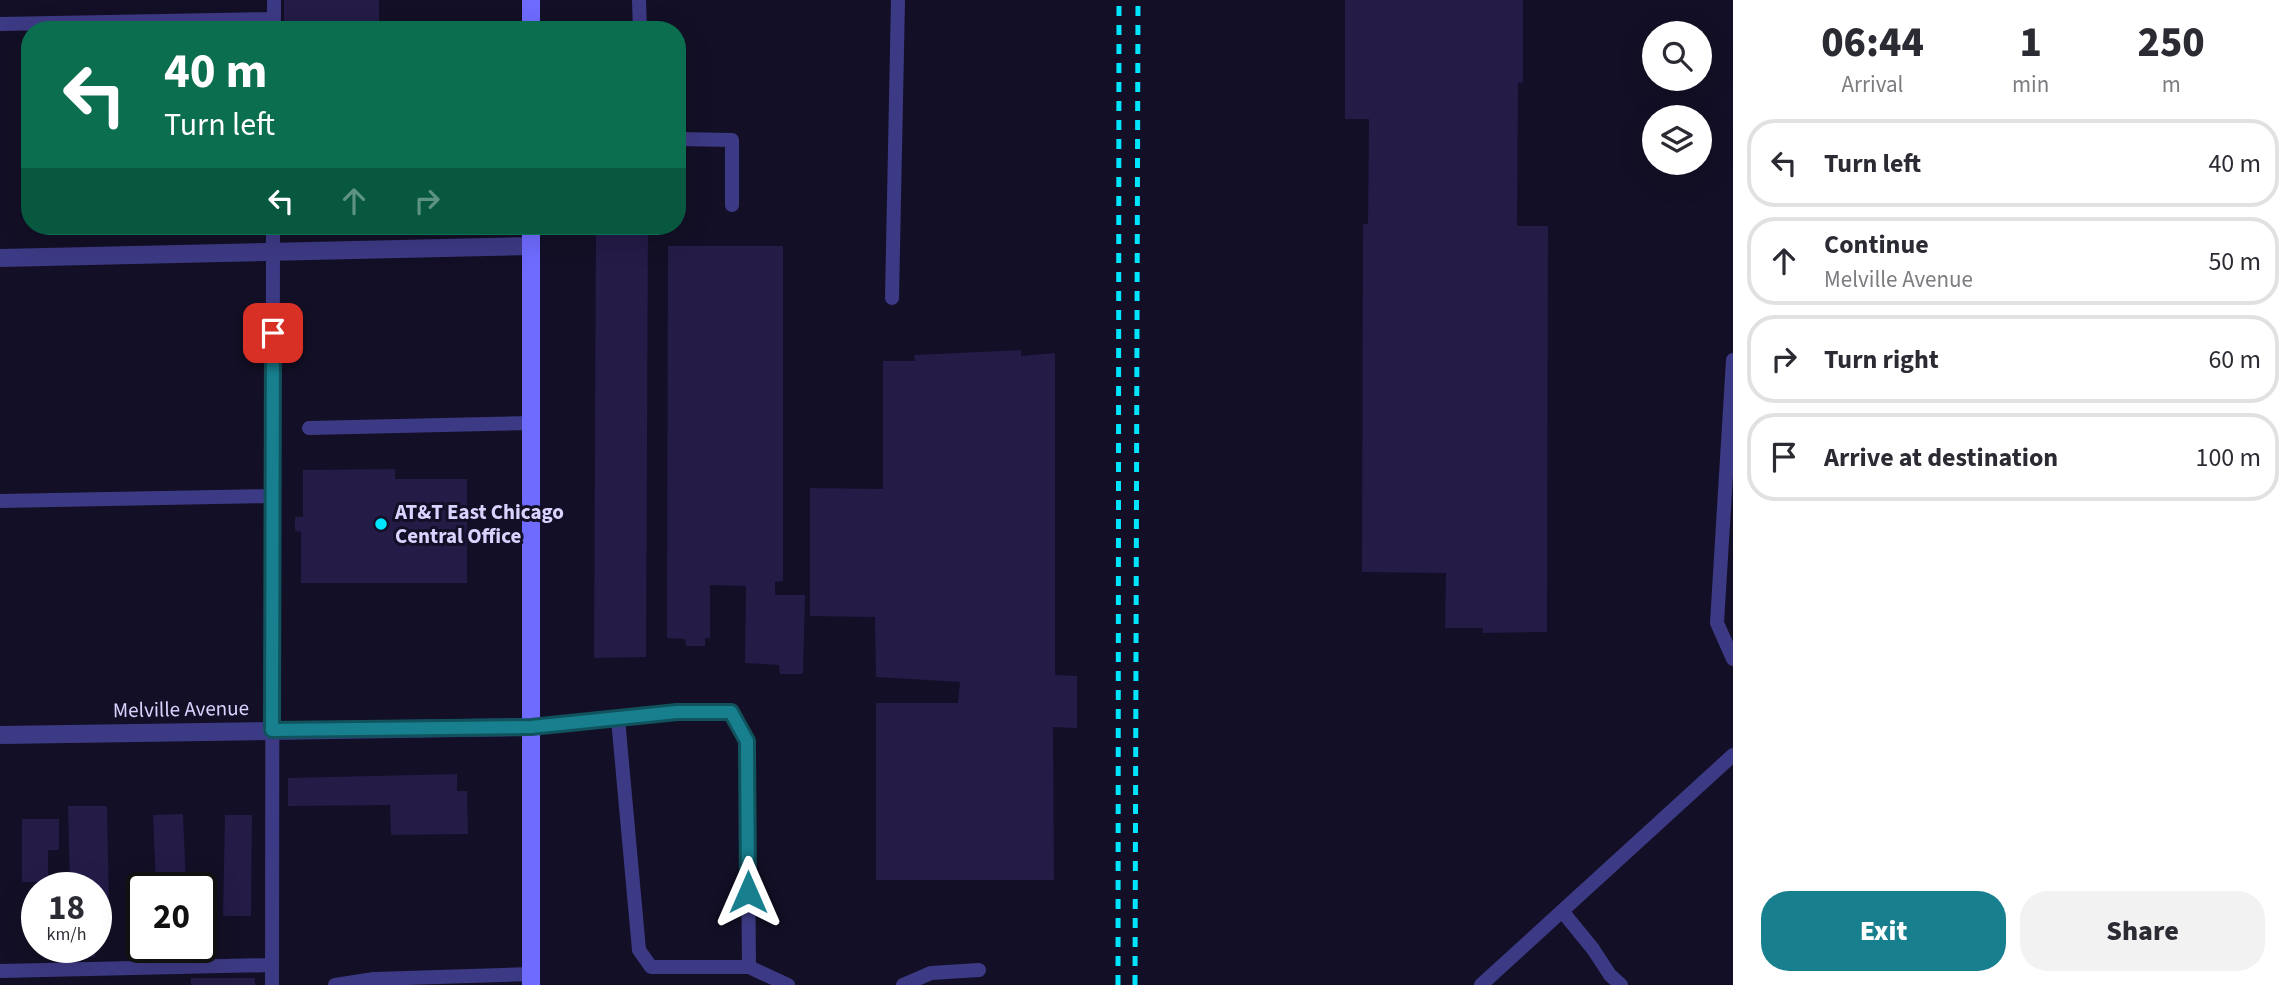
<!DOCTYPE html>
<html lang="en">
<head>
<meta charset="utf-8">
<style>
  :root { --surface:#fff; --page:#f2f2f3; --text:#2b2b33; --muted:#7c7c81; --line:#e1e1e2; --accent:#187f8f }
  body { margin:0; font-family:"Source Sans 3",sans-serif; background:var(--page); color:var(--text); height:100vh; display:flex; flex-direction:column; font-size:26px; white-space:nowrap }
  * { box-sizing:border-box; margin:0 }
  p { font-size:23px; color:var(--muted) }
  .icon { flex:none; width:38px; height:38px; fill:none; stroke:currentColor; stroke-width:2; stroke-linecap:round; stroke-linejoin:round }
  .map { position:relative; flex:1; overflow:hidden }
  .panel { display:flex; flex-direction:column; background:var(--surface); width:560px }
  .panel>* { flex:none }
  .banner { position:absolute; left:21px; top:21px; width:665px; height:214px; border-radius:28px; box-shadow:0 7px 28px #0002; background:#0b6e4f; color:#fff; overflow:hidden }
  .buttons { position:absolute; left:1642px; top:21px; display:grid; gap:14px }
  .buttons a { display:grid; place-items:center; width:70px; height:70px; border-radius:50%; background:var(--surface); box-shadow:0 7px 28px #0002; font-size:35px }
  .speed { position:absolute; left:21px; top:872px; display:flex; gap:14px; font-size:35px; font-weight:700; text-align:center }
  .speed>* { display:grid; place-content:center; width:91px; height:91px; border-radius:50%; background:var(--surface); box-shadow:0 7px 28px #0002; line-height:1 }
  .speed small { font-size:18px; font-weight:400 }
  .speed .limit { border:4px solid #111; border-radius:10px; background:#fff; color:#111 }
  .pin { position:absolute; display:grid; place-items:center; width:60px; height:60px; color:#fff; margin:-30px; border-radius:14px; box-shadow:0 4px 10px #0006 }
  .me { position:absolute; width:77px; margin:-38px; rotate:0deg; stroke-linejoin:round; filter:drop-shadow(0 0 5px #0008) }
  .turn { display:flex; align-items:center; gap:24px; height:147px; padding:0 28px; font-size:32px }
  .turn .icon { width:91px; height:91px; stroke-width:2.5 }
  .turn b { display:block; font-size:49px; line-height:60px }
  .lanes { display:flex; align-items:center; height:66px; padding:0 28px; background:#0003; justify-content:center; gap:35px; direction:ltr }
  .lanes .off { opacity:.35 }
  .eta { display:flex; justify-content:space-evenly; align-items:center; height:119px; text-align:center }
  .eta b { font-size:42px; font-weight:800; line-height:49px }
  .cta { display:flex; gap:14px; margin-top:auto; padding:14px 28px }
  .cta a { flex:1; height:80px; border-radius:28px; background:var(--accent); color:#fff; font-size:28px; font-weight:800; line-height:80px; text-align:center }
  .cta a+a { background:var(--page); color:var(--text) }
  ul { padding:0; list-style:none }
  li { display:flex; align-items:center; gap:21px; height:88px; margin:0 14px 10px; padding:0 14px; border:4px solid var(--line); border-radius:28px }
  li div { flex:1 }
  li b { display:block; font-size:26px }
  li em { font-style:normal }
  main { display:flex; flex:1; min-height:0 }
  .map>svg:first-child { display:block }
</style>
</head>
<body>
<main>
<div class="map">
<svg width="1733" height="985" viewBox="0 0 1733 985">
  <rect width="100%" height="100%" fill="#130f26"/>
  <!-- building -->
  <path fill="#241b47" d="M284,0H379V23H284Z
    M1345,0H1523V82L1518,83L1517,226H1548L1547,632L1483,633V628H1445L1446,573L1362,572L1363,224H1368L1369,119H1345Z
    M596,226H648L646,657L594,658Z
    M668,246H783V581L775,582V595H805L803,674H780L779,665L745,663L746,586L710,585V638H705V646H686L685,639L667,638Z
    M1021,350V356L1055,353V675L1077,676V728L1053,727L1054,880H876V703H958L960,682L876,677L875,617L810,616V488L883,489V361H915L914,355Z
    M395,469V479H467V583H301V532L295,531V517H303V470Z
    M457,774V791H467L468,834L391,835L390,805L288,806V778Z
    M68,806H107L109,908H96V887H70Z
    M183,814L186,887H156L153,815Z
    M225,815H252L251,916H223Z
    M22,819H59V850H48V882H22Z
    M64,947H95V957H64Z
    M191,978H255V985H191Z"/>
  <g fill="none" stroke-linecap="round" stroke-linejoin="round">
    <!-- service -->
    <path stroke="#3d3a85" stroke-width="14" d="M639,0L640,30
      M0,24L274,19
      M274,30V0
      M677,139L732,140V205
      M892,298L898,0
      M1733,360L1717,623L1733,659
      M309,428L531,423
      M0,501L273,496
      M618,719L677,712H731L747,741L749,967
      M531,727L618,719L639,950L651,967H749L788,985
      M1562,911L1593,949L1610,975L1621,985
      M0,971L272,965
      M272,985L273,226
      M335,985L374,979L531,974
      M903,985L931,973L979,970
      M1481,985L1733,755"/>
    <!-- minor -->
    <path stroke="#3d3a85" stroke-width="18" d="M0,258L531,246
      M0,735L531,727"/>
    <!-- secondary -->
    <path stroke="#6f6bff" stroke-width="18" d="M531,30V0
      M531,226V985"/>
    <!-- rail -->
    <path stroke="#00e5ff" stroke-width="5" stroke-dasharray="10 9" stroke-linecap="butt" d="M1118,985L1119,0
      M1135,985L1138,0"/>
  </g>
  <g fill="none" stroke-linecap="round" stroke-linejoin="round">
    <defs>
      <path id="route" d="M273,333L272,730L531,727L677,712H731L747,741L748,892"/>
    </defs>
    <!-- route casing -->
    <use href="#route" stroke="#10535d" stroke-width="18"/>
    <!-- route -->
    <use href="#route" stroke="#187f8f" stroke-width="12"/>
  </g>
  <!-- markers -->
  <circle fill="#00e5ff" stroke="#130f26" stroke-width="2.5" cx="381" cy="524" r="7"/>
  <g text-anchor="middle" stroke-width="6" stroke-linejoin="round" paint-order="stroke">
    <!-- poi labels -->
    <g font-size="21" font-weight="bold" fill="#d9d4ff" stroke="#130f26" text-anchor="start">
      <text x="395" y="519">AT&amp;T East Chicago<tspan x="395" dy="24">Central Office</tspan></text>
    </g>
    <!-- street labels -->
    <g font-size="21" fill="#d9d4ff" stroke="#130f26">
      <text transform="translate(181 709) rotate(-1)" y="7">Melville Avenue</text>
    </g>
  </g>
</svg>
<div class="buttons">
<a><svg class="icon" aria-label="search" viewBox="0 0 24 24"><circle cx="10" cy="10" r="6"/><path d="M15 15l6 6"/></svg></a>
<a><svg class="icon" aria-label="layers" viewBox="0 0 24 24"><path d="M12 4l9 5-9 5-9-5zM3 14l9 5 9-5"/></svg></a>
</div>
<div class="speed"><div>18<small>km/h</small></div><div class="limit">20</div></div>
<div class="pin" style="left:273px;top:333px;background:#d93025"><svg class="icon" aria-label="arrive" viewBox="0 0 24 24"><path d="M6 21V4h12l-3 4 3 4H6"/></svg></div>
<svg class="me" style="left:748px;top:892px" viewBox="-20 -20 40 40"><path d="M0-17L14 15 0 8-14 15z" fill="#187f8f" stroke="#fff" stroke-width="4"/></svg>
<div class="banner">
<div class="turn"><svg class="icon" aria-label="left" viewBox="0 0 24 24"><path d="M17 20v-9H6M10 6l-5 5 5 5"/></svg><div><b>40 m</b>Turn left</div></div>
<div class="lanes"><svg class="icon" aria-label="left" viewBox="0 0 24 24"><path d="M17 20v-9H6M10 6l-5 5 5 5"/></svg><svg class="icon off" aria-label="ahead" viewBox="0 0 24 24"><path d="M12 20V5M6 11l6-6 6 6"/></svg><svg class="icon off" aria-label="right" viewBox="0 0 24 24"><path d="M7 20v-9h11M14 6l5 5-5 5"/></svg></div>
</div>
</div>
<section class="panel">
<div class="eta">
<div><b>06:44</b><p>Arrival</p></div>
<div><b>1</b><p>min</p></div>
<div><b>250</b><p>m</p></div>
</div>
<ul>
<li><svg class="icon" aria-label="left" viewBox="0 0 24 24"><path d="M17 20v-9H6M10 6l-5 5 5 5"/></svg><div><b>Turn left</b></div><em>40 m</em></li>
<li><svg class="icon" aria-label="ahead" viewBox="0 0 24 24"><path d="M12 20V5M6 11l6-6 6 6"/></svg><div><b>Continue</b><p>Melville Avenue</p></div><em>50 m</em></li>
<li><svg class="icon" aria-label="right" viewBox="0 0 24 24"><path d="M7 20v-9h11M14 6l5 5-5 5"/></svg><div><b>Turn right</b></div><em>60 m</em></li>
<li><svg class="icon" aria-label="arrive" viewBox="0 0 24 24"><path d="M6 21V4h12l-3 4 3 4H6"/></svg><div><b>Arrive at destination</b></div><em>100 m</em></li>
</ul>
<div class="cta"><a>Exit</a><a>Share</a></div>
</section>
</main>
</body>
</html>
